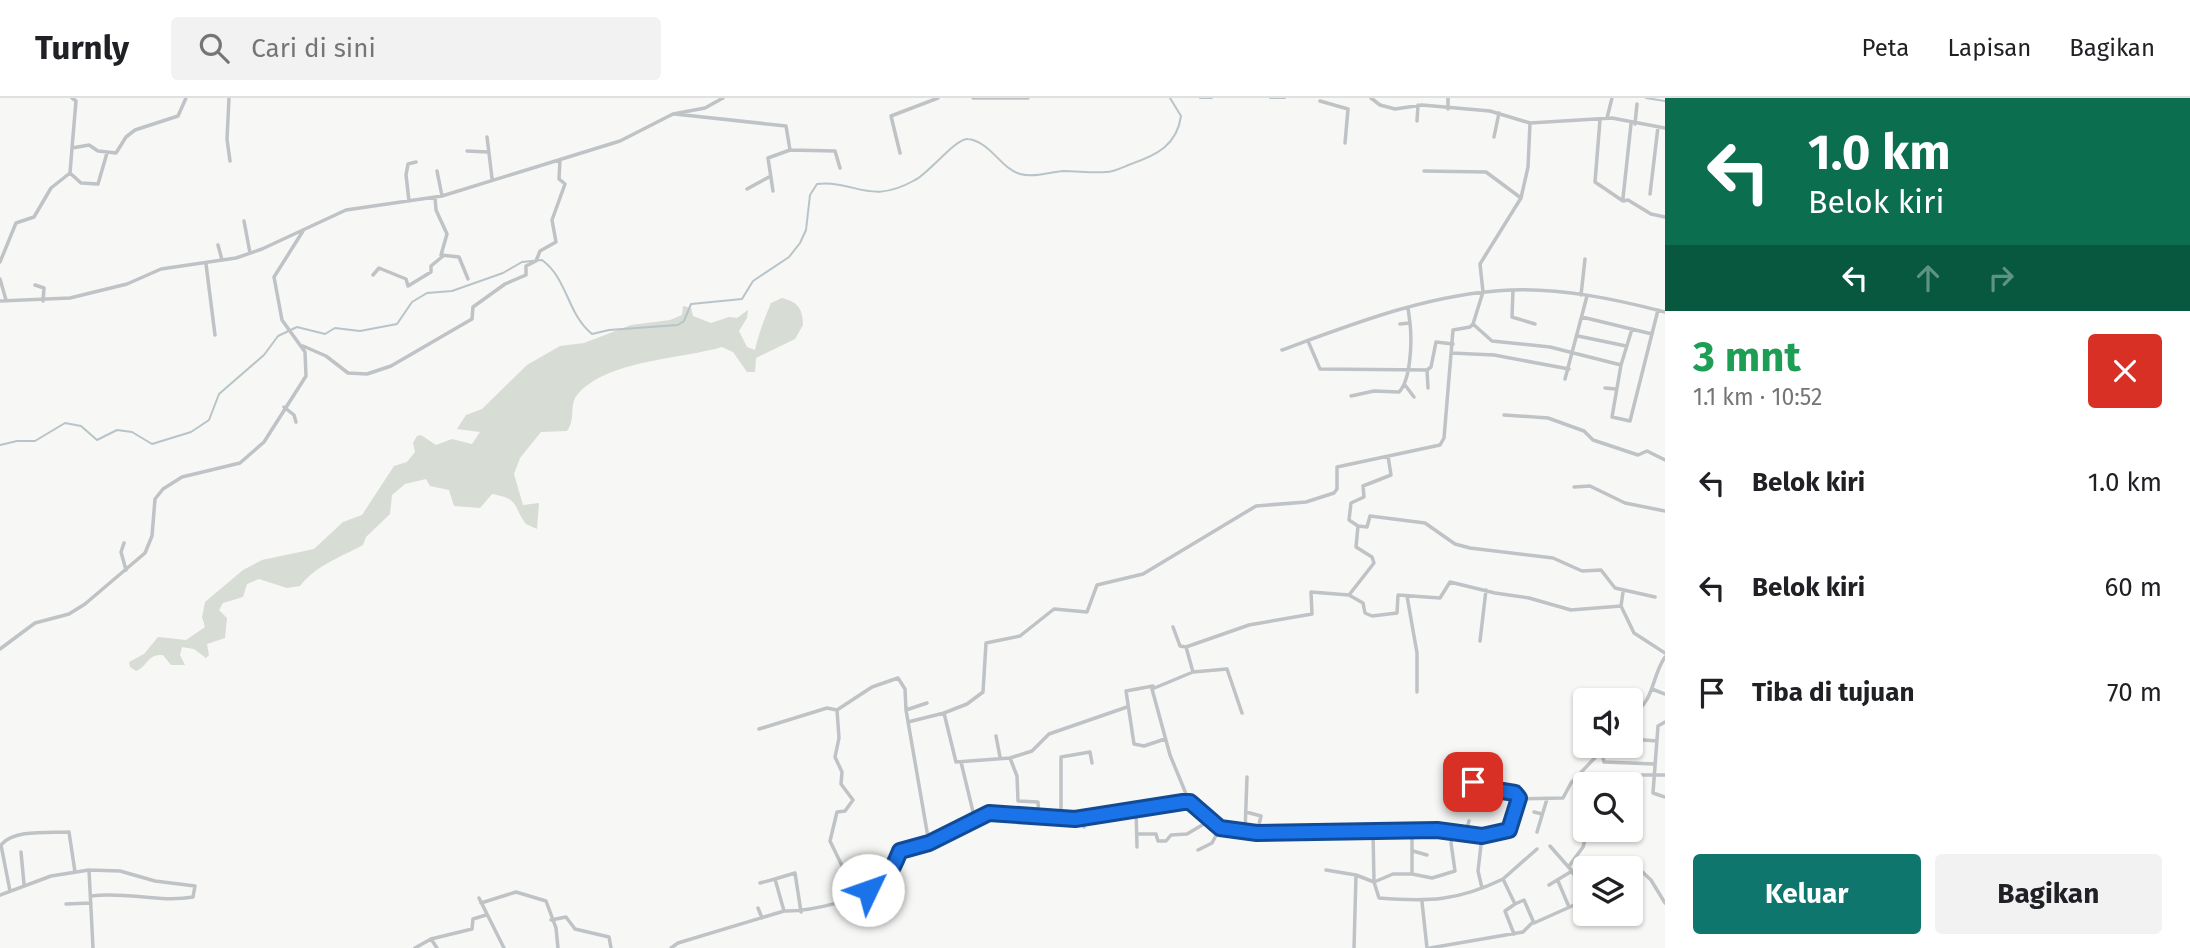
<!DOCTYPE html>
<html lang="id">
<head>
<meta charset="utf-8">
<style>
  :root { --surface:#fff; --page:#f2f2f2; --text:#202124; --muted:#757577; --line:#e0e0e0; --accent:#0f766e }
  body { margin:0; font-family:"Fira Sans",sans-serif; background:var(--page); color:var(--text); height:100vh; display:flex; flex-direction:column; font-size:26px; white-space:nowrap }
  * { box-sizing:border-box; margin:0 }
  p { font-size:23px; color:var(--muted) }
  .icon { flex:none; width:38px; height:38px; fill:none; stroke:currentColor; stroke-width:2; stroke-linecap:round; stroke-linejoin:round }
  .map { position:relative; flex:1; overflow:hidden }
  .drawer { display:flex; flex-direction:column; background:var(--surface); width:525px }
  .drawer>* { flex:none }
  .guide { background:#0b6e4f; color:#fff; overflow:hidden }
  .buttons { position:absolute; left:1573px; top:590px; display:grid; gap:14px }
  .buttons a { display:grid; place-items:center; width:70px; height:70px; border-radius:7px; background:var(--surface); box-shadow:0 2px 5px #0004; font-size:35px }
  .pin { position:absolute; display:grid; place-items:center; width:60px; height:60px; color:#fff; margin:-30px; border-radius:14px; box-shadow:0 4px 10px #0006 }
  .me { position:absolute; width:77px; margin:-38px; rotate:48deg; stroke-linejoin:round; filter:drop-shadow(0 0 5px #0008) }
  .turn { display:flex; align-items:center; gap:24px; height:147px; padding:0 28px; font-size:32px }
  .turn .icon { width:91px; height:91px; stroke-width:2.5 }
  .turn b { display:block; font-size:49px; line-height:60px }
  .lanes { display:flex; align-items:center; height:66px; padding:0 28px; background:#0003; justify-content:center; gap:35px; direction:ltr }
  .lanes .off { opacity:.35 }
  .round { display:grid; place-items:center; flex:none; width:74px; height:74px; border-radius:7px; background:var(--page) }
  .summary { display:flex; align-items:center; justify-content:space-between; height:119px; padding:0 28px }
  h1 { font-size:42px; font-weight:700; line-height:52px; color:#1e9e55 }
  .action { display:flex; gap:14px; margin-top:auto; padding:14px 28px }
  .action a { flex:1; height:80px; border-radius:7px; background:var(--accent); color:#fff; font-size:28px; font-weight:700; line-height:80px; text-align:center }
  .action a+a { background:var(--page); color:var(--text) }
  ul { padding:0; list-style:none }
  li { display:flex; align-items:center; gap:21px; height:105px; padding:0 28px }
  li div { flex:1 }
  li b { display:block; font-size:26px }
  li em { font-style:normal }
  header { display:flex; align-items:center; gap:42px; box-sizing:border-box; height:98px; padding:0 35px; background:var(--surface); border-bottom:2px solid var(--line) }
  header strong { font-size:33px }
  nav { display:flex; gap:38px; margin-inline-start:auto; font-size:24px }
  .search { width:490px; height:63px; background:var(--page); display:flex; align-items:center; gap:18px; box-sizing:border-box; padding:0 24px; border-radius:7px; color:var(--muted); font-size:26px }
  main { display:flex; flex:1; min-height:0 }
  .map>svg:first-child { display:block }
</style>
</head>
<body>
<header>
<strong>Turnly</strong>
<div class="search"><svg class="icon" aria-label="search" viewBox="0 0 24 24"><circle cx="10" cy="10" r="6"/><path d="M15 15l6 6"/></svg>Cari di sini</div>
<nav><a>Peta</a><a>Lapisan</a><a>Bagikan</a></nav>
</header>
<main>
<div class="map">
<svg width="1665" height="850" viewBox="0 0 1665 850">
  <rect width="100%" height="100%" fill="#f7f7f5"/>
  <!-- green -->
  <path fill="#d7dcd4" d="M782,200C798,204 803,211 803,227L795,241L756,260L755,274H747L733,254L722,249C682,261 606,262 577,297C569,307 576,321 567,333L541,334L520,360L514,376L523,407L539,405L537,431L526,426C512,407 520,401 492,396L480,410L454,408L449,392L430,388L426,381L405,386L392,397L390,416L366,439L363,447C341,459 316,467 300,488L287,490L259,481L247,486L243,499L223,505L219,512L227,520L225,540L207,546L209,557L206,560L194,551L182,549L180,557L185,567H171L163,557C147,556 149,567 136,573L130,569L129,564L144,556L158,539L186,542L205,529L202,519L205,504L243,472L262,462L314,451L343,424L362,417L394,368L407,364L415,354L413,345L417,338L421,337L436,347L452,341L472,346L480,334L457,331L466,317L482,311L527,267L560,248L584,245L631,227L670,222L682,217L683,208L691,210L693,218L711,225L729,219L737,220L748,212L747,220L739,233L747,249L755,252C758,238 764,221 771,205Z"/>
  <g fill="none" stroke-linecap="round" stroke-linejoin="round">
    <!-- stream -->
    <path stroke="#b8c4c8" stroke-width="2" d="M1200,0H1212
      M1270,0H1285
      M1646,0L1665,3
      M0,347L17,343H35L65,325L81,328L97,342L117,332L132,334L152,346L191,334L209,322L219,296L264,257L278,238L297,229L325,236L335,230L360,233L397,226L412,204L427,195L452,193L503,175L522,164L542,162C568,181 567,216 592,236L609,232L678,227L684,223L691,206L742,201L753,183L789,159L800,145L806,132L810,97L817,86C856,82 869,108 915,82C929,75 957,39 968,41C991,44 1000,70 1020,76C1033,80 1050,74 1063,73C1077,73 1092,75 1106,74C1114,74 1123,69 1131,66C1157,57 1177,47 1181,18L1170,0"/>
    <!-- street -->
    <path stroke="#bfc3c6" stroke-width="3.5" d="M229,0L227,41L230,63
      M973,0H1028
      M1371,0L1380,7L1395,11L1422,7L1490,13L1530,25L1612,20L1665,30
      M1448,0V11
      M1320,3L1348,11L1345,45
      M675,16L786,28L790,52L835,53L840,70
      M1607,20L1612,0
      M1600,22L1595,84L1623,103L1628,102L1651,116L1665,119
      M1417,23L1418,7
      M1635,26L1637,6
      M487,39L492,80
      M1494,39L1499,15
      M72,50L76,3L72,0
      M467,53L488,54
      M900,55L891,18L938,0
      M437,73L442,98
      M1424,73L1486,74L1521,100
      M70,75L81,85L98,86L107,55
      M747,91L769,79
      M773,93L768,60L790,52
      M1650,96L1658,29
      M435,99L436,112L447,136L441,157L459,159L468,181
      M1623,100L1631,26
      M409,103L406,77L408,66L416,64
      M244,123L250,155
      M218,147L222,162
      M0,164L16,125L34,119L51,90L70,75L72,50L89,47L98,53L116,55L126,39L135,32L178,18L186,0
      M206,166L215,237
      M373,177L379,170L406,181L408,188L431,174V168L443,158
      M0,181L6,202
      M35,187L44,190L43,203
      M1513,192L1512,219L1535,226
      M1581,197L1585,161
      M0,203L70,200L127,186L161,171L236,160L262,151L346,112L442,98L620,43L673,16L705,10L723,0
      M1408,210L1410,225
      M1582,219L1652,236
      M1473,226L1492,243L1550,249L1621,267
      M1632,231L1621,267L1612,319L1630,323L1658,212
      M1578,238L1626,248
      M1308,243L1320,271L1427,272L1431,269L1436,244L1453,246
      M303,248L326,258L348,275L367,276L391,268L472,221L473,209L505,186L526,177V168L536,163L540,153L556,144L552,122L565,86L559,81L560,62
      M1282,252C1355,225 1432,195 1511,192C1562,190 1615,201 1665,214
      M1451,255L1494,257L1569,271
      M1427,272L1428,290
      M1565,281L1587,198
      M1405,287L1414,299
      M1605,290L1616,291
      M1351,298L1374,293L1399,294C1411,282 1412,243 1410,225L1400,226
      M284,309L294,317L296,324
      M1504,317L1548,320L1584,333L1593,342L1638,357L1647,353L1665,362
      M1574,389L1590,388L1625,405L1665,413
      M1358,428L1349,422L1351,405L1364,399L1363,388L1391,377L1388,358
      M124,445L121,454L126,472
      M1349,497L1363,505L1365,515L1372,518L1397,515L1398,497L1440,500L1450,484L1495,495L1529,500L1571,512L1621,508L1634,535L1665,555
      M1407,498L1417,555V594
      M1621,508L1623,494
      M1173,529L1180,548L1186,549L1249,527L1312,516L1311,494L1349,497L1374,465L1372,459L1356,449L1358,428L1367,429L1370,418L1425,425L1455,446L1470,450L1553,460L1582,473L1601,472L1615,490L1655,499
      M1480,543L1486,492
      M1186,549L1193,574L1152,591L1170,657L1189,703
      M0,551L35,525L69,516L85,506L145,455L152,438L155,401L163,391L182,379L240,365L264,344L306,278L305,254L282,222L274,179L303,133
      M1193,574L1227,571L1242,615
      M1153,588L1126,593L1134,646L1144,648L1165,641
      M1652,591L1665,596
      M927,605L906,612L929,745
      M944,615L967,606L983,594L986,545L1020,538L1054,511L1087,514L1097,487L1143,476L1256,408L1306,404L1334,395L1337,391V369L1440,347L1444,340L1453,232L1470,229L1473,226L1483,194L1480,166L1521,100L1528,69L1530,25
      M1631,617C1655,604 1651,579 1665,559
      M908,624L944,615L956,664L1010,660L1017,678L1018,703L1038,704L1039,720
      M1665,624L1658,628L1653,695L1665,699
      M759,631L827,610L837,612
      M996,638L1000,659
      M1631,641L1657,643
      M1602,656L1604,664L1654,666
      M1010,660L1032,653L1049,636L1127,609
      M961,664L975,722
      M1459,674L1479,687L1512,694L1519,700
      M1642,677H1665
      M1136,711L1137,749
      M1246,714L1261,718L1257,735
      M1534,714L1542,716
      M1061,720V659L1090,654L1092,665
      M1084,729L1085,720
      M1373,733L1374,784L1379,800C1428,804 1458,803 1503,781L1515,806L1505,813L1514,836
      M1245,734L1247,679
      M1537,734L1547,701
      M1137,736H1156L1158,743H1166L1171,737L1187,736L1209,723
      M1465,736L1469,723
      M1198,752L1212,745L1220,730
      M1413,753L1427,757
      M21,754L24,786
      M1569,768L1583,749L1588,732
      M1629,770L1635,767L1651,782L1665,805
      M89,772L93,850
      M1326,772L1356,777L1374,784L1393,776H1412V735
      M1412,776L1432,780L1455,773L1451,745L1453,734
      M775,781L795,775L801,814
      M1503,781L1537,751
      M1558,783L1569,809
      M760,785L775,781L784,813
      M1549,787L1572,773L1550,748
      M1482,790L1478,773L1482,738
      M10,793L1,747C13,731 50,735 69,734L75,774
      M0,797L51,778L89,772L120,773L155,783L195,788L193,799C159,805 126,793 91,798
      M479,800L504,850
      M851,801L846,776L830,743L837,714L845,713L853,702L841,686L842,674L835,659L839,640L837,612L872,589L898,580L905,591L906,612
      M1422,804L1427,850
      M481,805L516,794L546,803L556,830L558,850
      M66,806L91,805
      M1515,806L1524,802L1534,825L1581,804L1580,788L1572,773
      M758,810L762,820
      M551,822L566,819L575,831L609,839L611,850
      M431,841L472,831L473,821L486,817
      M415,850L431,841L437,850
      M671,850L678,845L784,813C807,814 866,801 882,785C891,777 895,763 901,753L929,745L989,715L1075,721L1183,704H1190L1220,730L1257,735L1437,732L1482,738L1509,732L1517,701L1563,700L1571,685L1606,648
      M1354,850L1356,777
      M1430,850L1523,834L1533,824"/>
  </g>
  <g fill="none" stroke-linecap="round" stroke-linejoin="round">
    <defs>
      <path id="route" d="M868,792C887,786 893,770 900,753L929,745L989,715L1075,721L1183,704H1190L1220,730L1257,735L1437,732L1482,738L1509,732L1519,700L1515,695L1490,691L1473,684"/>
    </defs>
    <!-- route casing -->
    <use href="#route" stroke="#114b97" stroke-width="18"/>
    <!-- route -->
    <use href="#route" stroke="#1a73e8" stroke-width="12"/>
  </g>
</svg>
<div class="buttons">
<a><svg class="icon" aria-label="sound" viewBox="0 0 24 24"><path d="M4 9h4l5-4v14l-5-4H4zM17 9q2 3 0 6"/></svg></a>
<a><svg class="icon" aria-label="search" viewBox="0 0 24 24"><circle cx="10" cy="10" r="6"/><path d="M15 15l6 6"/></svg></a>
<a><svg class="icon" aria-label="layers" viewBox="0 0 24 24"><path d="M12 4l9 5-9 5-9-5zM3 14l9 5 9-5"/></svg></a>
</div>
<div class="pin" style="left:1473px;top:684px;background:#d93025"><svg class="icon" aria-label="arrive" viewBox="0 0 24 24"><path d="M6 21V4h12l-3 4 3 4H6"/></svg></div>
<svg class="me" style="left:868px;top:792px" viewBox="-20 -20 40 40"><circle r="19" fill="#fff"/><path d="M0-13L10 11 0 6-10 11z" fill="#1a73e8"/></svg>
</div>
<section class="drawer">
<div class="guide">
<div class="turn"><svg class="icon" aria-label="left" viewBox="0 0 24 24"><path d="M17 20v-9H6M10 6l-5 5 5 5"/></svg><div><b>1.0 km</b>Belok kiri</div></div>
<div class="lanes"><svg class="icon" aria-label="left" viewBox="0 0 24 24"><path d="M17 20v-9H6M10 6l-5 5 5 5"/></svg><svg class="icon off" aria-label="ahead" viewBox="0 0 24 24"><path d="M12 20V5M6 11l6-6 6 6"/></svg><svg class="icon off" aria-label="right" viewBox="0 0 24 24"><path d="M7 20v-9h11M14 6l5 5-5 5"/></svg></div>
</div>
<div class="summary"><div><h1>3 mnt</h1><p>1.1 km · 10:52</p></div><a class="round" style="background:#d93025;color:#fff"><svg class="icon" aria-label="close" viewBox="0 0 24 24"><path d="M6 6l12 12M18 6L6 18"/></svg></a></div>
<ul>
<li><svg class="icon" aria-label="left" viewBox="0 0 24 24"><path d="M17 20v-9H6M10 6l-5 5 5 5"/></svg><div><b>Belok kiri</b></div><em>1.0 km</em></li>
<li><svg class="icon" aria-label="left" viewBox="0 0 24 24"><path d="M17 20v-9H6M10 6l-5 5 5 5"/></svg><div><b>Belok kiri</b></div><em>60 m</em></li>
<li><svg class="icon" aria-label="arrive" viewBox="0 0 24 24"><path d="M6 21V4h12l-3 4 3 4H6"/></svg><div><b>Tiba di tujuan</b></div><em>70 m</em></li>
</ul>
<div class="action"><a>Keluar</a><a>Bagikan</a></div>
</section>
</main>
</body>
</html>
